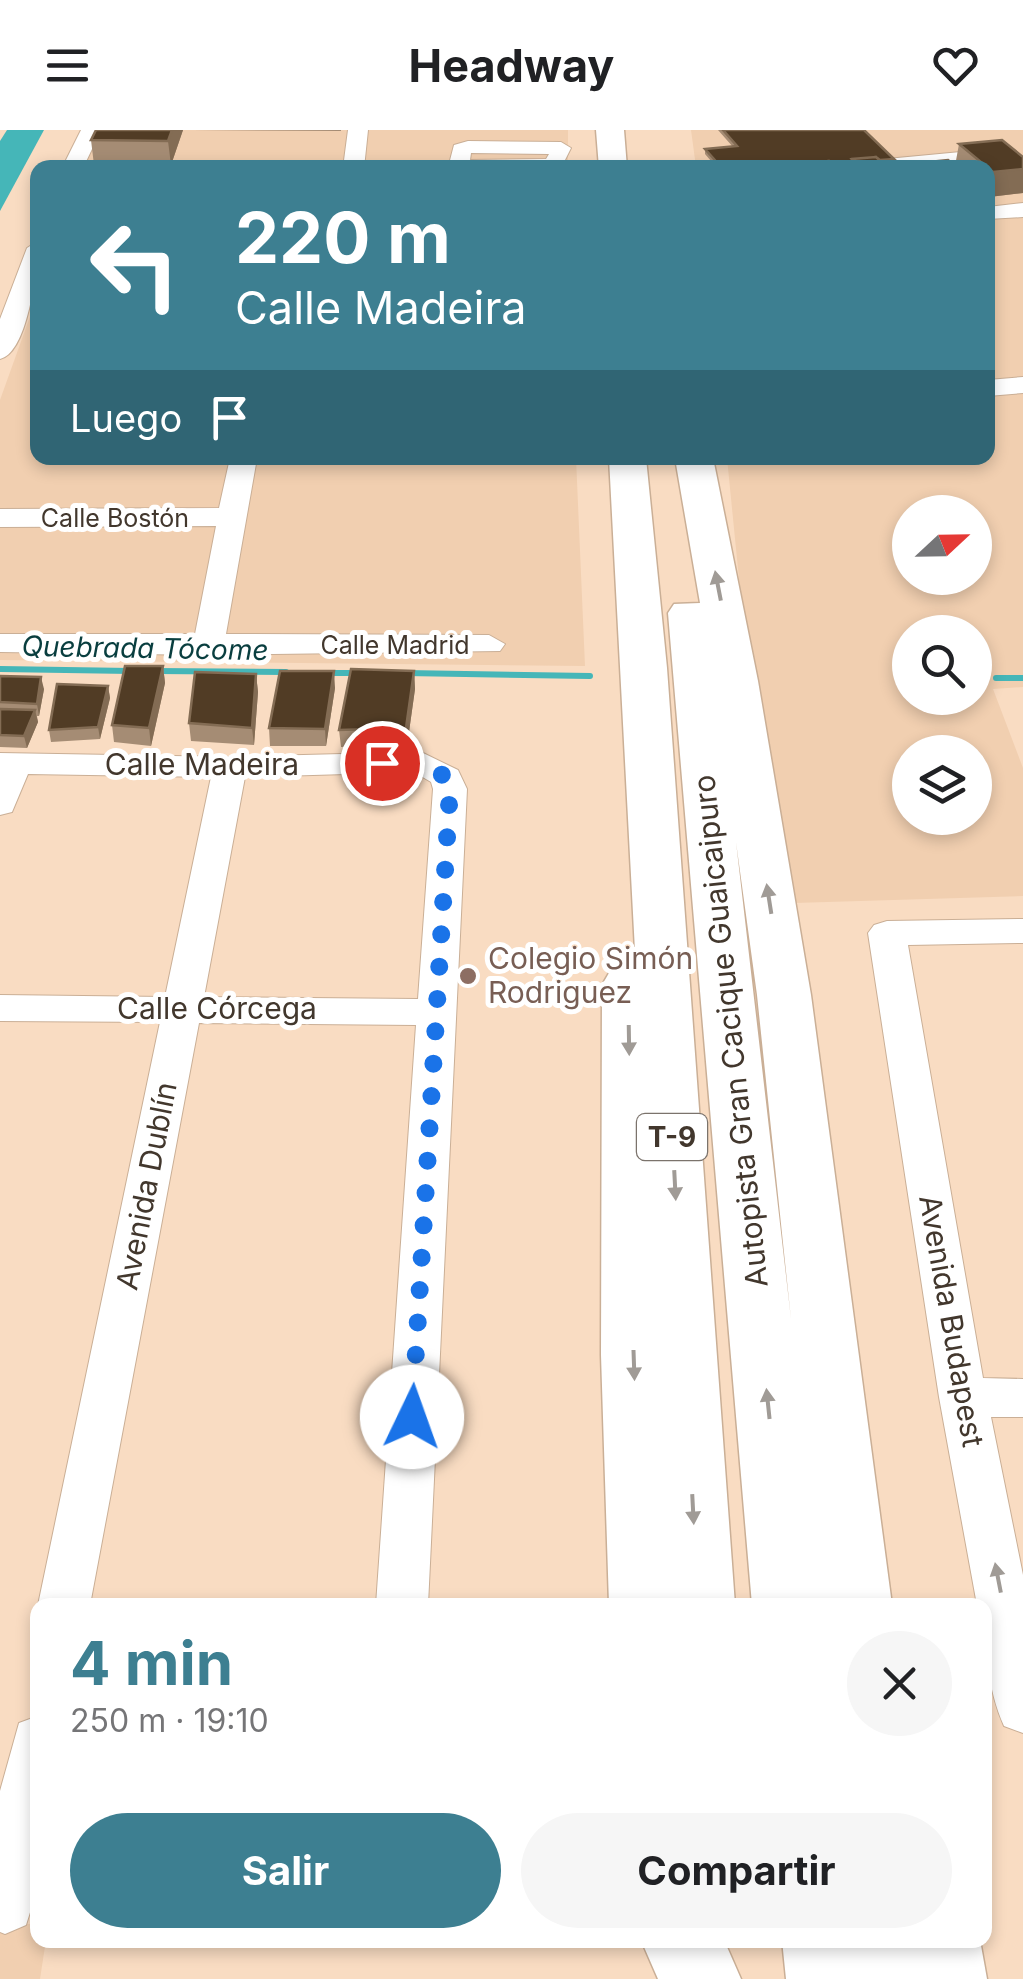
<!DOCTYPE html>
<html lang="es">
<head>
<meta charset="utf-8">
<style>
  :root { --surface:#fff; --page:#f6f6f6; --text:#202124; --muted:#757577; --accent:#3d7f91 }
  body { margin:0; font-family:Inter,sans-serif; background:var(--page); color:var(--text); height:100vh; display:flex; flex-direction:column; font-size:38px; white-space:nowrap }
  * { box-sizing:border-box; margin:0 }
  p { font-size:32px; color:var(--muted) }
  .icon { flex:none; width:55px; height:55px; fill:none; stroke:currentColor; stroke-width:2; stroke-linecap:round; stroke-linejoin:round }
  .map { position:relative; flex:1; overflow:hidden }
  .details { position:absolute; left:30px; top:1468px; width:962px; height:350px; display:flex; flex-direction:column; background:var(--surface); border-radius:20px; box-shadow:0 5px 15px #0003 }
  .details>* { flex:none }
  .guide { position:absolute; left:30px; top:30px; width:965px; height:305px; border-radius:20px; box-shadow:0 5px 15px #0003; background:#3d7f91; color:#fff; overflow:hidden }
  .needle { width:65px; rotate:68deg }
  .tools { position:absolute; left:892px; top:365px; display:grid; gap:20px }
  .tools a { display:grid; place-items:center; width:100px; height:100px; border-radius:50%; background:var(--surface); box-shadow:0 5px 15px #0003; font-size:50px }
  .pin { position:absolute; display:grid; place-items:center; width:85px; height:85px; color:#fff; margin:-42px; border:5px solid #fff; border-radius:50%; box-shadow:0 2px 10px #0007 }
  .me { position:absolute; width:110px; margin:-55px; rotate:3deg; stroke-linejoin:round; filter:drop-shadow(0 0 8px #0008) }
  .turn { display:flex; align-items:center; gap:35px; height:210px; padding:0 40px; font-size:45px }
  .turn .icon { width:130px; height:130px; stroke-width:2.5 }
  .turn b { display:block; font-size:70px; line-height:85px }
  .then { display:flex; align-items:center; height:95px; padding:0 40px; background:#0003; gap:20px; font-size:38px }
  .round { display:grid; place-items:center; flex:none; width:105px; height:105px; border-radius:52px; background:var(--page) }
  .head { display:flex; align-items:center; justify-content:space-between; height:170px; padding:0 40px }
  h1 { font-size:60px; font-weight:700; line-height:75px; color:var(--accent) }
  .primary-button { display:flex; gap:20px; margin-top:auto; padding:20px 40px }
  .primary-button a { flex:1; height:115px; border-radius:60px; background:var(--accent); color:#fff; font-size:40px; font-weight:700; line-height:115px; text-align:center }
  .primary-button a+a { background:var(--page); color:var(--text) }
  header { display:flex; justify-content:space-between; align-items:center; height:130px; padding:0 40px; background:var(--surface); font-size:45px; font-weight:700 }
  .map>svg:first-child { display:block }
</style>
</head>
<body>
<header><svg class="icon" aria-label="menu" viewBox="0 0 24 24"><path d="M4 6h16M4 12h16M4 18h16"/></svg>Headway<svg class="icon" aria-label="heart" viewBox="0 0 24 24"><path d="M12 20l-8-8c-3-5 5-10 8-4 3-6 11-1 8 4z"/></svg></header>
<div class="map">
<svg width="1023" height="1849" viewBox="0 0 1023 1849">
  <rect width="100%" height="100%" fill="#f9dcc2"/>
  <!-- built -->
  <path fill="#f1cfb0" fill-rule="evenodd" d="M100,0H568V37L81,35Z
    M691,0H1023V557L993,559L1023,638V766L794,773L741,469L727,328H988V38L696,37ZM910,382H975V448H910ZM910,502H975V568H910ZM910,622H975V688H910Z
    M37,167L38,328H576L585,536L0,530V270Z
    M0,1794H37L38,1810H46L40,1849H0Z"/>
  <!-- water -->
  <path fill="#45b6b8" d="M7,0H44L0,81V11Z"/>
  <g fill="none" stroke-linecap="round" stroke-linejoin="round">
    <!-- stream -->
    <path stroke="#45b6b8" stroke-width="6" d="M0,539L131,541
      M155,541L286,542
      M325,543H361
      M405,543L590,546
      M996,548H1023"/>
    <defs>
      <path id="minor" d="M81,0H101L83,38H62Z
        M348,0H368L364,38H343Z
        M468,11L561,12L571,18L561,38H448L454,15ZM471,23L549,24L546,29L470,30Z
        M1003,18L1013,24L1010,28L927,38H845L855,32Z
        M1023,73V87L988,89V77Z
        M38,111C38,137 28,223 0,229V189L27,118Z
        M1023,247V263L988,266V250Z
        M230,328H257L226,504L489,505L505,514L500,521L208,525L0,522V504H195L216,396L0,397V379L219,378Z
        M421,622L458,640L467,659L428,1475H376L416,895L199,893L90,1475H38L160,892L0,891V865L165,867L211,647L28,644L12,682L0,685V623L230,627ZM414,642L431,652L433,659L418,869L204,867L245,647Z
        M1023,789V813L908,815L983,1248L1023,1249V1287H991L1023,1445V1603L1004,1596C987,1558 985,1516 985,1475H977L939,1267L868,803L874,795L887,791Z
        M38,1586V1757L26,1795L5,1804L0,1802V1661L19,1593Z"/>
      <path id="highway" d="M596,0H624L627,38H599Z
        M609,328H646L667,538L735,1475H609L601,1225L602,855L609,843L636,840Z
        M675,328H713L758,551L811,865L892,1475H752L668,483L674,474L700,473ZM736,712L757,865L791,1189Z
        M641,1810H724L741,1849H658Z
        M782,1810H980L987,1849H786Z"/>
    </defs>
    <!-- minor casing -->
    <use href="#minor" stroke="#caaf96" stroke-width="2"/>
    <!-- highway casing -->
    <use href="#highway" stroke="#caaf96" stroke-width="3"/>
    <!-- minor -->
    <use href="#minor" fill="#fff" fill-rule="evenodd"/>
    <!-- highway -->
    <use href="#highway" fill="#fff" fill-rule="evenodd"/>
  </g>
  <!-- wall -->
  <path fill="#a58c74" d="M96,0H183L171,35H94L91,10Z
    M192,0H341V1Z
    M718,0H864L894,33L884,34L888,38H717L705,24V19L733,17Z
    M959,14L1023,26V63L989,67L988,38H899V35L955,36Z
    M163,536L165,553L151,616L114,612L112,595Z
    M414,541L415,559L407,616L341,617L339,600Z
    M256,544L258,562L254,615L191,611L189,593Z
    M0,546L44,559L39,586H37L38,592L27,618L0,617Z
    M108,556L110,568L100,609L51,612L49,600Z
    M335,558L326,616H270L269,598Z"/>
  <!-- shaded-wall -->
  <path fill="#836c54" d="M172,0H183L171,35L168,11Z
    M894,29V33L859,36L855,32Z
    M851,32V37L798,38Z
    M1023,39V63L989,67L993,42Z
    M163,536L165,553L151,616L149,598Z
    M334,541L335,558L326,616L325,599Z
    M414,541L415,559L407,616L406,598Z
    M256,544L258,562L254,615L252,598Z
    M41,547L44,559L39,586L37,574Z
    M108,556L110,568L100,609L98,597Z
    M35,580L38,592L27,618L24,606Z"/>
  <!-- building -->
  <path fill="#513c25" stroke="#836c54" stroke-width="2.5" d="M96,0H172L168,11L91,10Z
    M723,0H864L894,29L880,30L876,27L852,29L851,32L833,34L829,31L794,34V37L790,38H778L776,36L722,38L705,19L737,16Z
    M1002,10L1023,27V39L993,42L959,14Z
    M876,27L888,38H861L852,29Z
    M948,30L957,38H902L899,35Z
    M829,31L836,38H798L794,34Z
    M125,536H163L149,598L112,595Z
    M351,539L414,541L406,598L339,600Z
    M280,541H334L325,599L269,598Z
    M195,542L256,544L252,598L189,593Z
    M0,546L41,547L37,574L0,572Z
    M57,554L108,556L98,597L49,600Z
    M0,579L35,580L24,606L0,605Z"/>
  <!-- one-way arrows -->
  <defs><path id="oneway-solid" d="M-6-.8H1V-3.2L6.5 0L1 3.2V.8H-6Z" transform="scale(2.5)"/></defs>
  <g fill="#a09b96">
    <use href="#oneway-solid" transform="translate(718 456) rotate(-101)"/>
    <use href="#oneway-solid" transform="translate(769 769) rotate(-99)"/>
    <use href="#oneway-solid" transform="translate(629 910) rotate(89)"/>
    <use href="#oneway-solid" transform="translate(675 1055) rotate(87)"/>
    <use href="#oneway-solid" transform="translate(634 1235) rotate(88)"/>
    <use href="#oneway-solid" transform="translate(768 1274) rotate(-96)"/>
    <use href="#oneway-solid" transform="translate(693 1379) rotate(87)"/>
    <use href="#oneway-solid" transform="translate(998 1448) rotate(-101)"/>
  </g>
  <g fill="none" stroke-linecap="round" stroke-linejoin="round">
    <!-- route -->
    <path stroke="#1a73e8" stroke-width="18" stroke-dasharray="0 32.4" d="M382,633L421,632L438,638L450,659L412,1287"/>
  </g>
  <!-- markers -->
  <circle fill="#8d6e63" stroke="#fff" stroke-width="4" cx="468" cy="846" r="10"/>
  <g text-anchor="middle" stroke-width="10" stroke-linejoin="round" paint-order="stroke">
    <!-- far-street labels -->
    <g font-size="25" fill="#42372d" stroke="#fff">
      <text x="115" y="397">Calle Bostón</text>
      <text x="395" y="524">Calle Madrid</text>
    </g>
    <!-- far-water labels -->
    <g font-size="28" font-style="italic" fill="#093e3f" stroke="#fff">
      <text transform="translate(145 518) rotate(1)" y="10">Quebrada Tócome</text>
    </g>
    <!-- shield labels -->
    <rect fill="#fff" stroke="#7b736c" stroke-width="2.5" x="637" y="984" width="70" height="46" rx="8"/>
    <g font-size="28" font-weight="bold" fill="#42372d">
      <text x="672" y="1017">T-9</text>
    </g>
    <!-- street labels -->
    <g font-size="30" fill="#42372d" stroke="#fff">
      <text x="202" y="645">Calle Madeira</text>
      <text x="217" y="889">Calle Córcega</text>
      <text transform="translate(731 901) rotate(-96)" y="10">Autopista Gran Cacique Guaicaipuro</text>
      <text transform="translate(147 1056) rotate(-79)" y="10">Avenida Dublín</text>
      <text transform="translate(951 1191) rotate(80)" y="10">Avenida Budapest</text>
    </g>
    <!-- education labels -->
    <g font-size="30" fill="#785e54" stroke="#fff" text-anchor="start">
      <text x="488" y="839">Colegio Simón<tspan x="488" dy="34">Rodriguez</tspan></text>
    </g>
  </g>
</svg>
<div class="tools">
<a><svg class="needle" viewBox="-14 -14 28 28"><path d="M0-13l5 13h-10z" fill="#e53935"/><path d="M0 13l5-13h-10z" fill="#757577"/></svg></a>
<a><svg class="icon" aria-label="search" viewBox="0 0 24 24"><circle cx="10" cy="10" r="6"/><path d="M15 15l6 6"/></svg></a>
<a><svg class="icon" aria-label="layers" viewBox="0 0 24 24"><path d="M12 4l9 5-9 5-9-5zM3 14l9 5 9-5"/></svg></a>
</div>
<div class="pin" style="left:382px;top:633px;background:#d93025"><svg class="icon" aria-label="arrive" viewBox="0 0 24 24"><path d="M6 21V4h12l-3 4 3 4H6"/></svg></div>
<svg class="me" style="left:412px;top:1287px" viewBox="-20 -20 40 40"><circle r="19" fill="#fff"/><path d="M0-13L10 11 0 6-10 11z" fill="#1a73e8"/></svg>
<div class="guide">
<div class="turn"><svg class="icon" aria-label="left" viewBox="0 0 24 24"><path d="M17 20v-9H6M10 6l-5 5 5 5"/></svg><div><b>220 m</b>Calle Madeira</div></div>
<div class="then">Luego<svg class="icon" aria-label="arrive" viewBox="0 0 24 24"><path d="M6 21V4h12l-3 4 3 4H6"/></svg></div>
</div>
<section class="details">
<div class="head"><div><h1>4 min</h1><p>250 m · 19:10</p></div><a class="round"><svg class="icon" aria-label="close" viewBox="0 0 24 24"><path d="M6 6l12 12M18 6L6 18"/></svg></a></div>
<div class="primary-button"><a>Salir</a><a>Compartir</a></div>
</section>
</div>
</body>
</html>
